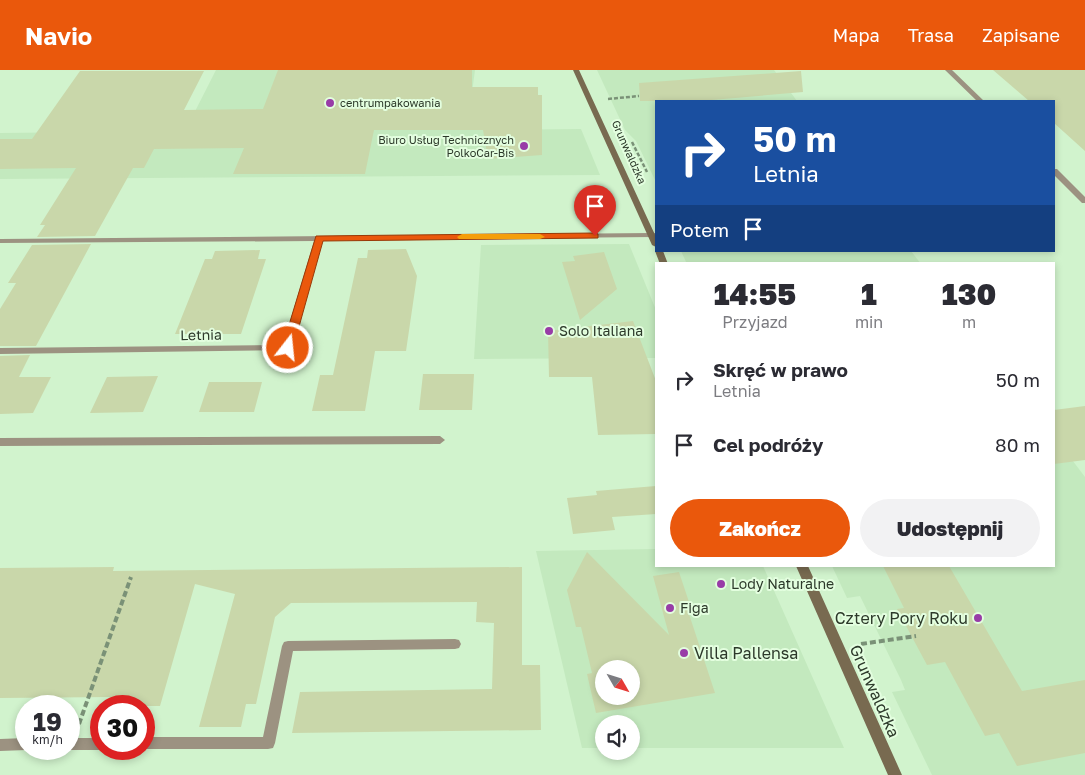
<!DOCTYPE html>
<html lang="pl">
<head>
<meta charset="utf-8">
<style>
  :root { --surface:#fff; --page:#f2f2f3; --text:#2b2b33; --muted:#7c7c81; --accent:#ea580c }
  body { margin:0; font-family:"Golos Text",sans-serif; background:var(--page); color:var(--text); height:100vh; display:flex; flex-direction:column; font-size:19px; white-space:nowrap }
  * { box-sizing:border-box; margin:0 }
  p { font-size:16px; color:var(--muted) }
  .icon { flex:none; width:28px; height:28px; fill:none; stroke:currentColor; stroke-width:2; stroke-linecap:round; stroke-linejoin:round }
  .map { position:relative; flex:1; overflow:hidden }
  .details { position:absolute; left:655px; top:192px; width:400px; height:305px; display:flex; flex-direction:column; background:var(--surface); border-radius:0px; box-shadow:0 2px 8px #0003 }
  .details>* { flex:none }
  .guide { position:absolute; left:655px; top:30px; width:400px; height:152px; border-radius:0px; box-shadow:0 2px 8px #0003; background:#1a4fa0; color:#fff; overflow:hidden }
  .needle { width:32px; rotate:129deg }
  .tools { position:absolute; left:595px; top:590px; display:grid; gap:10px }
  .tools a { display:grid; place-items:center; width:45px; height:45px; border-radius:50%; background:var(--surface); box-shadow:0 2px 8px #0003; font-size:25px }
  .speed { position:absolute; left:15px; top:625px; display:flex; gap:10px; font-size:25px; font-weight:700; text-align:center }
  .speed>* { display:grid; place-content:center; width:65px; height:65px; border-radius:50%; background:var(--surface); box-shadow:0 2px 8px #0003; line-height:1 }
  .speed small { font-size:12px; font-weight:400 }
  .speed .limit { border:8px solid #d22; background:#fff; color:#111 }
  .pin { position:absolute; display:grid; place-items:center; width:42px; height:42px; color:#fff; margin:-51px -21px; border-radius:50% 50% 50% 0; rotate:-45deg; box-shadow:0 0 5px #0007 }
  .pin .icon { rotate:45deg }
  .me { position:absolute; width:55px; margin:-28px; rotate:16deg; stroke-linejoin:round; filter:drop-shadow(0 0 4px #0008) }
  .turn { display:flex; align-items:center; gap:18px; height:105px; padding:0 15px; font-size:22px }
  .turn .icon { width:65px; height:65px; stroke-width:2.5 }
  .turn b { display:block; font-size:35px; line-height:42px }
  .then { display:flex; align-items:center; height:48px; padding:0 15px; background:#0003; gap:10px; font-size:19px }
  .eta { display:flex; justify-content:space-evenly; align-items:center; height:85px; text-align:center }
  .eta b { font-size:30px; font-weight:800; line-height:35px }
  .button { display:flex; gap:10px; margin-top:auto; padding:10px 15px }
  .button a { flex:1; height:58px; border-radius:30px; background:var(--accent); color:#fff; font-size:20px; font-weight:800; line-height:58px; text-align:center }
  .button a+a { background:var(--page); color:var(--text) }
  ul { padding:0; list-style:none }
  li { display:flex; align-items:center; gap:15px; height:65px; padding:0 15px }
  li div { flex:1 }
  li b { display:block; font-size:19px }
  li em { font-style:normal }
  header { display:flex; align-items:center; gap:30px; box-sizing:border-box; height:70px; padding:0 25px; background:var(--accent); color:#fff }
  header strong { font-size:24px }
  nav { display:flex; gap:28px; margin-inline-start:auto; font-size:18px }
  .map>svg:first-child { display:block }
</style>
</head>
<body>
<header>
<strong>Navio</strong>
<nav><a>Mapa</a><a>Trasa</a><a>Zapisane</a></nav>
</header>
<div class="map">
<svg width="1085" height="705" viewBox="0 0 1085 705">
  <rect width="100%" height="100%" fill="#d1f3cd"/>
  <!-- built -->
  <path fill="#c3e9be" fill-rule="evenodd" d="M216,0H475L467,60L581,59L600,105L0,109V63L185,61Z
    M597,0H774L797,31H656V112L636,71L625,60Z
    M629,174L656,240V288L474,289L481,175Z
    M681,181H911L921,194H687Z
    M1054,366L1085,407V705H932L892,622L905,620L901,610L860,526L847,528L832,496H1054Z
    M656,479V496H763L844,678H631V654H604V678H582L536,481ZM604,599H631V626H604Z"/>
  <!-- building -->
  <path fill="#c9d7aa" fill-rule="evenodd" d="M278,0H472V17H538V25H542V85L488,89L483,60H374L365,104H233L244,78L154,79L144,98H133L95,166L37,167L45,155H40L76,98L0,99V69H32L80,1H204L184,40L263,39Z
    M993,0H1085V81L1054,53V31H1029Z
    M801,1L803,22L700,31H640L639,13Z
    M91,174L36,276H0V239L16,213H8L32,175Z
    M406,179L417,206L406,281H375L365,341H312L320,305H333L358,188H367L368,180Z
    M260,180L258,189H266L241,264H175L205,189H212L215,181Z
    M604,182L617,219L580,250L562,192L575,191L573,186Z
    M633,251L656,311V364L598,365L592,307H549L548,261Z
    M30,285L19,307H51L33,343L0,344V286Z
    M423,304H474L472,340H419Z
    M158,306L143,342L90,343L107,307Z
    M209,312H262L254,342H199Z
    M1085,336V390L1054,394V340Z
    M656,416V444L612,447L615,460L573,464L567,428L597,425L596,421Z
    M587,482L669,565L653,506L679,502L692,541H688L715,623L596,643L587,604L592,603L581,557H576L567,520ZM604,599H631V626H604Z
    M883,496H949L1022,621L1085,610V683L1017,696L999,663L985,666L945,592L927,595L897,539L904,538Z
    M114,497L113,501L522,497V595H540L541,660L292,663L300,622L492,619L494,553L476,552L477,532L291,533L275,547L256,634H246L241,657H199L235,524L195,514L160,636H109L112,627L0,628V498Z"/>
  <g fill="none" stroke-linecap="round" stroke-linejoin="round">
    <!-- path-far1 -->
    <path stroke="#7a9177" stroke-width="2.5" stroke-dasharray="4 2" stroke-linecap="butt" d="M608,29L639,26
      M632,72L647,102"/>
    <!-- path -->
    <path stroke="#7a9177" stroke-width="4" stroke-dasharray="6 3" stroke-linecap="butt" d="M861,574L916,566
      M79,654L131,507"/>
    <!-- street -->
    <path fill="#9c9281" fill-rule="evenodd" d="M945,0H952L984,31H977Z
      M1054,99H1057L1085,127V133H1082L1054,105Z
      M652,163H655V167L322,170L290,280L0,284V278L283,275L314,171L0,173V169Z
      M440,366L445,370L440,374L0,376V368Z
      M455,569L459,570L461,574L459,578L455,579L293,581L275,673L273,678L268,679H142H144V667H263L282,576L284,572L288,571Z
      M26,668V679H30L26,680L0,681V669Z
      M69,668H101V679H105L101,680H69L65,679H69Z"/>
    <!-- secondary -->
    <path fill="#786a50" fill-rule="evenodd" d="M573,0H579L656,167V177L652,175Z
      M656,179V181H663L668,194H660L655,181Z
      M796,496H808L902,705H888Z"/>
  </g>
  <!-- route -->
  <path fill="#ea580c" stroke="#983908" d="M595,163L598,164V168L323,171L293,278L288,282L282,278L316,166Z"/>
  <!-- slow -->
  <path fill="#f59e0b" d="M462,164H540L545,167L540,169H459L457,167Z"/>
  <!-- markers -->
  <g fill="#983ca7" stroke="#e3fedf" stroke-width="2">
    <circle cx="330" cy="33" r="5"/>
    <circle cx="524" cy="76" r="5"/>
    <circle cx="549" cy="261" r="5"/>
    <circle cx="721" cy="514" r="5"/>
    <circle cx="670" cy="538" r="5"/>
    <circle cx="978" cy="548" r="5"/>
    <circle cx="684" cy="583" r="5"/>
  </g>
  <g text-anchor="middle" stroke-width="4" stroke-linejoin="round" paint-order="stroke">
    <!-- far-poi labels -->
    <g font-size="11" fill="#2c392a" stroke="#e3fedf" text-anchor="start">
      <text x="340" y="37">centrumpakowania</text>
      <text x="514" y="74" text-anchor="end">Biuro Usług Technicznych<tspan x="514" dy="13">PolkoCar-Bis</tspan></text>
    </g>
    <!-- far-street labels -->
    <g font-size="11" fill="#2c392a" stroke="#e3fedf">
      <text transform="translate(629 82) rotate(66)" y="4">Grunwaldzka</text>
    </g>
    <!-- poi labels -->
    <g font-size="14" fill="#2c392a" stroke="#e3fedf" text-anchor="start">
      <text x="559" y="266">Solo Italiana</text>
      <text x="731" y="519">Lody Naturalne</text>
      <text x="680" y="543">Figa</text>
    </g>
    <!-- street labels -->
    <g font-size="14" fill="#2c392a" stroke="#e3fedf">
      <text transform="translate(201 265) rotate(-1)" y="5">Letnia</text>
    </g>
    <!-- near-poi labels -->
    <g font-size="16" fill="#2c392a" stroke="#e3fedf" text-anchor="end">
      <text x="968" y="554">Cztery Pory Roku</text>
      <text x="694" y="589" text-anchor="start">Villa Pallensa</text>
    </g>
    <!-- near-street labels -->
    <g font-size="16" fill="#2c392a" stroke="#e3fedf">
      <text transform="translate(875 621) rotate(66)" y="6">Grunwaldzka</text>
    </g>
  </g>
</svg>
<div class="tools">
<a><svg class="needle" viewBox="-14 -14 28 28"><path d="M0-13l5 13h-10z" fill="#e53935"/><path d="M0 13l5-13h-10z" fill="#7c7c81"/></svg></a>
<a><svg class="icon" aria-label="sound" viewBox="0 0 24 24"><path d="M4 9h4l5-4v14l-5-4H4zM17 9q2 3 0 6"/></svg></a>
</div>
<div class="speed"><div>19<small>km/h</small></div><div class="limit">30</div></div>
<div class="pin" style="left:595px;top:166px;background:#d93025"><svg class="icon" aria-label="arrive" viewBox="0 0 24 24"><path d="M6 21V4h12l-3 4 3 4H6"/></svg></div>
<svg class="me" style="left:288px;top:278px" viewBox="-20 -20 40 40"><circle r="17" fill="#ea580c" stroke="#fff" stroke-width="3"/><path d="M0-11L8 9 0 5-8 9z" fill="#fff"/></svg>
<div class="guide">
<div class="turn"><svg class="icon" aria-label="right" viewBox="0 0 24 24"><path d="M7 20v-9h11M14 6l5 5-5 5"/></svg><div><b>50 m</b>Letnia</div></div>
<div class="then">Potem<svg class="icon" aria-label="arrive" viewBox="0 0 24 24"><path d="M6 21V4h12l-3 4 3 4H6"/></svg></div>
</div>
<section class="details">
<div class="eta">
<div><b>14:55</b><p>Przyjazd</p></div>
<div><b>1</b><p>min</p></div>
<div><b>130</b><p>m</p></div>
</div>
<ul>
<li><svg class="icon" aria-label="right" viewBox="0 0 24 24"><path d="M7 20v-9h11M14 6l5 5-5 5"/></svg><div><b>Skręć w prawo</b><p>Letnia</p></div><em>50 m</em></li>
<li><svg class="icon" aria-label="arrive" viewBox="0 0 24 24"><path d="M6 21V4h12l-3 4 3 4H6"/></svg><div><b>Cel podróży</b></div><em>80 m</em></li>
</ul>
<div class="button"><a>Zakończ</a><a>Udostępnij</a></div>
</section>
</div>
</body>
</html>
